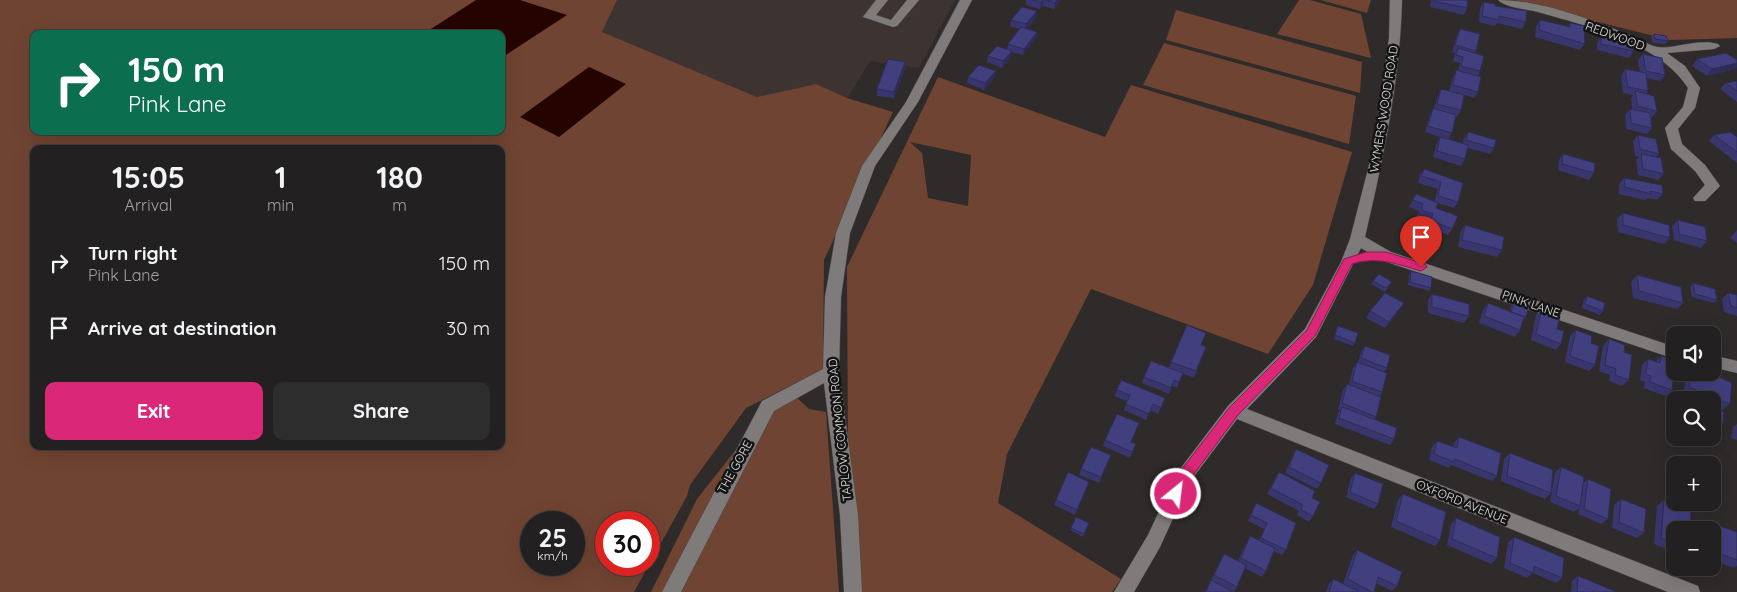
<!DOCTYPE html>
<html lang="en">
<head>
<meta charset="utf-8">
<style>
  :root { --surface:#222020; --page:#2e2d2d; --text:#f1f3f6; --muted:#a2a3a5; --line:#3f3e3e; --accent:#db2777 }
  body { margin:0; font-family:Quicksand,sans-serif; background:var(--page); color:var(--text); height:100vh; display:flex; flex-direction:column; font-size:19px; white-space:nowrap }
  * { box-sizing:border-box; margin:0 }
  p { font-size:16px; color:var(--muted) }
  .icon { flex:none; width:28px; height:28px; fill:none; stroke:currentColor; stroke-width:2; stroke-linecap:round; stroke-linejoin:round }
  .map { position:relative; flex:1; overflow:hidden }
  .side { position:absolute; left:30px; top:145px; width:475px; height:305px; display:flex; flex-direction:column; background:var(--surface); border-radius:10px; box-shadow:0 5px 20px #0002,0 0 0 1px var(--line) }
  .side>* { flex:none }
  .guide { position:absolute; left:30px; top:30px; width:475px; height:105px; border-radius:10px; box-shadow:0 5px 20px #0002,0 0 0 1px var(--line); background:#0b6e4f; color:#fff; overflow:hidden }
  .controls { position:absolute; left:1666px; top:326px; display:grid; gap:10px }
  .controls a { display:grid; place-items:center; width:55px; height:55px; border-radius:10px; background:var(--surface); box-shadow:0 5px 20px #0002,0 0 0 1px var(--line); font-size:25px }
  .speed { position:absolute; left:520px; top:511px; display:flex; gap:10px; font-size:25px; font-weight:700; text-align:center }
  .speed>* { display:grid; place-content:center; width:65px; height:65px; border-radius:50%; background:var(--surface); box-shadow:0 5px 20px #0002,0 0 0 1px var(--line); line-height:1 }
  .speed small { font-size:12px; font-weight:400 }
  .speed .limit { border:8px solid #d22; background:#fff; color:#111 }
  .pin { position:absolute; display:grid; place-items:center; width:42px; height:42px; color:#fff; margin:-51px -21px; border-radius:50% 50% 50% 0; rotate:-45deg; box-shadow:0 0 5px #0007 }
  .pin .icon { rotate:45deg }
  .me { position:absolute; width:55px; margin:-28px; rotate:29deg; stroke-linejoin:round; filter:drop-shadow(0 0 4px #0008) }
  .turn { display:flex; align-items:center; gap:18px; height:105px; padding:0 15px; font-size:22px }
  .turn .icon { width:65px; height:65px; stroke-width:2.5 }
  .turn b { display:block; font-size:35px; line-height:42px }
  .eta { display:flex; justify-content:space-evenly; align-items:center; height:85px; text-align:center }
  .eta b { font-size:30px; font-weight:700; line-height:35px }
  .button { display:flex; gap:10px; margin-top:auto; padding:10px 15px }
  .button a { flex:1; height:58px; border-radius:10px; background:var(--accent); color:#fff; font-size:20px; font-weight:700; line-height:58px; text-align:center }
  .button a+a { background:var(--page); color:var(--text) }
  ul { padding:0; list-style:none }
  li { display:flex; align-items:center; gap:15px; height:65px; padding:0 15px }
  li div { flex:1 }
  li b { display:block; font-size:19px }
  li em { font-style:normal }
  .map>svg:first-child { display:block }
</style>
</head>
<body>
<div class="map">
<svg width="1737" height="592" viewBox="0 0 1737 592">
  <rect width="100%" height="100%" fill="#2e2b2a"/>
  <!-- built -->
  <path fill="#3d3431" d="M617,0H955L919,68L870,61L847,98L816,84L757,97L602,32Z"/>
  <!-- green -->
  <path fill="#704432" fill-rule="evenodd" d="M0,0H617L602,32L757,97L816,84L847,98L893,112L824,260L823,369L746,408L690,485L687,496L634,592H0ZM34,34H501V131H34ZM34,149H501V446H34ZM531,522H574V565H531ZM606,522H649V565H606Z
    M1299,0H1310L1361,14L1371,58L1277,34Z
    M1321,0H1371L1367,13Z
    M1511,0H1737V38L1670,40Z
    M1176,10L1362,62L1360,93L1166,40Z
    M1164,43L1356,96L1349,144L1143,85Z
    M938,77L1105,137L1131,85L1352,152L1313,285L1268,354L1091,289L1007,454L998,503L1121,579L1112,592H860L848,454L847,267ZM910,142L971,155L968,206L928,198L922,153Z
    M795,396L809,409L826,412L839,592H651L697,499L768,409Z"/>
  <!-- water -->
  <path fill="#250400" d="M476,0H520L567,15L501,58V34H423Z
    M589,67L626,84L559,137L520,117Z"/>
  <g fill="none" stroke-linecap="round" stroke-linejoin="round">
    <defs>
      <path id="minor" d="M876,0H888L876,15L891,20L907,0H919L897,26L893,27L863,17Z
        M960,0H972L918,102L875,166L850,233L841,297L839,372L858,515L862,592H844L840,515L824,383L774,411L681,592H662L762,401L823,369L825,297L836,233L862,166L906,102Z
        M1390,0H1402C1400,81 1383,159 1365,237L1391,252L1675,347V359L1381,260L1361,248L1316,337L1247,409L1698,586L1700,592H1668L1237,419L1189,483L1160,547L1134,592H1114L1148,535L1177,473L1228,406L1305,329L1341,262L1350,239L1374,146L1389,38Z
        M1498,0C1540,0 1590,19 1629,35C1637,38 1648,45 1657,47C1672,50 1698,38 1718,44L1720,46L1714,49L1667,53L1685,66L1700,88L1695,108L1678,129L1682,144L1705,165L1720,186L1705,201H1695L1693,198L1705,185L1695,171L1671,149L1665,128L1683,107L1688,88C1660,43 1587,26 1538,12C1527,9 1506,8 1498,0Z
        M1712,355L1737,361V373L1712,367Z"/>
    </defs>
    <!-- minor casing -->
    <use href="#minor" stroke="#4b4948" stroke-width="1"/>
    <!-- minor -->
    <use href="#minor" fill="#7f7b7a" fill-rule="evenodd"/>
  </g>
  <!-- wall -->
  <path fill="#39366d" d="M1026,0H1061L1054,9L1043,6L1040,9L1026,5Z
    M1431,0H1468L1467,8L1464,15L1430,7Z
    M1484,2L1495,6L1526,22L1522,29L1497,23L1495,26L1479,22L1480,8Z
    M1037,11L1036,17L1027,29L1037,32L1036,38L1023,55L1012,52L1011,57L1002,68L987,62L988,56L1007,49L1008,44L1020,29L1010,26L1011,20Z
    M1540,20L1568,26L1570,23L1585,44L1580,50L1535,37L1536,26Z
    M1460,29L1476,51L1474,53L1480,71L1478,76V92L1474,98L1464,95L1461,110L1457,117L1456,116L1452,133L1448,139L1463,143L1464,138L1468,132L1494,148L1490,154L1468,148L1465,159L1461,166L1433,157L1437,143L1440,137L1425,132L1430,115L1433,108L1434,109L1438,95L1441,89L1449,91L1453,77L1456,70L1458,71L1460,63L1453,61L1455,53L1452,52L1457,35Z
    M1654,34L1668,41L1665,44L1653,43L1651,38Z
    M1601,36L1634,51L1629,58L1597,50V43Z
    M1643,54L1665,75L1660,81L1646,78L1648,91L1646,94L1657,111L1652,117H1651L1652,128L1647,134L1626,129L1625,115L1630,109H1632L1631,98L1633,95L1623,93L1621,76L1625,69L1640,72L1638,60Z
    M1697,59L1736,69L1707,76L1692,66Z
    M905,62V68L894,98L877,96V89Z
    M996,71L995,77L984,90L967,83L968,77Z
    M1737,81V102L1720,89L1726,83Z
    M1638,135L1659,154L1656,157L1664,174L1658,180L1638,175L1636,160L1639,157L1635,156L1633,141Z
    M1714,135L1737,137V163L1709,141Z
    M1563,154L1594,173L1589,180L1558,170L1559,160Z
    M1424,169L1463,183L1458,202L1454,208L1438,203L1436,208L1452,229L1448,235L1426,226L1429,221L1417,216L1419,211L1409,207L1416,194L1434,202L1438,189L1418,183L1420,175Z
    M1624,178L1663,194L1657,200L1648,198L1645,200L1619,194V185Z
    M1623,213L1670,238L1664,244L1618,232L1617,219Z
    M1678,220L1707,241L1701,248L1674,240L1672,226Z
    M1465,225L1502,250L1497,257L1458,247L1461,231Z
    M1737,230V243L1730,238Z
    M1411,271L1431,288L1429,291L1408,285L1409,275Z
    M1637,275L1683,303L1677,309L1633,298L1631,282Z
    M1373,281L1392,282L1385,292L1371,284Z
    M1693,283L1717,300L1714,303L1692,297L1690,287Z
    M1728,293L1737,295V316L1724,312L1722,299Z
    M1432,294L1469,316L1464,323L1428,313V300Z
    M1587,296L1603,311L1600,315L1582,308L1584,299Z
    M1488,303L1510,312L1511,306L1514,303L1526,317L1524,321L1523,320L1520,330L1515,337L1479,323L1483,310Z
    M1542,309L1557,329L1561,344L1556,350L1531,340L1536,315Z
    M1400,310L1385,328L1366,318L1370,311Z
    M1187,325L1201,345L1206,347L1194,378L1169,368Z
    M1338,326L1355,343L1353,346L1334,339L1336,329Z
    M1576,330L1591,343L1595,365L1589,371L1565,362L1570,336Z
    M1609,339L1624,352L1629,380L1622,386L1609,381L1610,375L1599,371L1603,346Z
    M1365,346L1387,368L1384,372L1382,392L1380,396L1376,417L1374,419L1394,439L1390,445L1335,424L1338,413L1340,410L1338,409L1343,390L1347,384L1349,385L1353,368L1358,362L1361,352Z
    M1661,356L1672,390L1665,396L1644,388L1645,382L1640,380L1642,365L1648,359L1656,361Z
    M1687,372H1707L1730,404L1722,410L1712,406V400H1699L1683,393Z
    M1183,373L1177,388L1172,386L1169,394L1142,383L1144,377Z
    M1117,390L1165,398L1158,414L1150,410L1146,420L1124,410L1127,401L1114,396Z
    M1712,407L1723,423L1719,426L1712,424Z
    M1737,424V440L1731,438L1733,427Z
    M1459,437L1497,476L1492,481L1451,465L1449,468L1429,460L1432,447L1437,441L1453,447L1454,443Z
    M1105,440L1131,442L1136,444L1130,458L1103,446Z
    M1296,449L1321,483L1317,489L1285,473L1293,455Z
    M1510,453L1551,493L1545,499L1501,481L1504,459Z
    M1111,455L1099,483L1079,475L1081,469Z
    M1561,467L1584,483L1588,479L1608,519L1601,524L1578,514L1579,508L1574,512L1550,502L1555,473Z
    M1279,472L1312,498L1313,516L1309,522L1297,515L1299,511L1267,494Z
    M1355,473L1378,504L1374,509L1346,497L1351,478Z
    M1089,482L1075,515L1054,505L1056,500Z
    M1403,494L1440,540L1435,546L1391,527L1398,500Z
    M1621,499L1644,533L1637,538L1612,528L1614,505Z
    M1664,500L1675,530V553L1654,544L1657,506Z
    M1256,503L1286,550L1282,555L1274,551L1266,571L1262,577L1245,568L1237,587L1234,592H1205L1224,554L1238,561L1247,541L1250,536L1259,540L1264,529L1248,521L1253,509Z
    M1076,517L1089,523L1083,537L1070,530Z
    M1456,518L1497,558L1491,564L1447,545L1451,524Z
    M1706,521L1737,532V566L1734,568L1712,560V530H1698V527Z
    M1514,537L1562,578L1556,583L1533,573L1527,578L1504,568L1508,543Z
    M1357,550L1397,586L1392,591L1376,583L1374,592H1326L1329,584L1333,579L1343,584L1353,555Z
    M1578,576L1617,592H1571L1572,581Z"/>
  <!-- shaded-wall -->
  <path fill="#2e2c59" d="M1044,0L1043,6L1040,9L1041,3Z
    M1057,0H1061L1054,9L1055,3Z
    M1037,11L1036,17L1025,31L1026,24Z
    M1037,32L1036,38L1023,55L1024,49Z
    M1012,51L1011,57L1002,68L1003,61Z
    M905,62V68L894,98V92Z
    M1737,63V67L1736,69L1707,76L1712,69Z
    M996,71L995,77L984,90L985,83Z
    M1404,303L1400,310L1385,328L1389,322Z"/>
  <!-- building -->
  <path fill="#423f7f" stroke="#2e2c59" d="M1032,0H1043L1041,3Z
    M1046,0H1057L1055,3Z
    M1433,0H1468L1467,8L1433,1Z
    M1484,2L1495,4V6L1527,11L1526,22L1499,16V20L1482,16Z
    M1022,7L1037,11L1026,24L1011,20Z
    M1540,20L1570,27V23L1584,26L1585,44L1539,30Z
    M1021,27L1037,32L1024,49L1008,44Z
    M1460,29L1480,34L1476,51L1455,45Z
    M1654,34L1666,36L1668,41L1655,39Z
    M1601,36L1633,43L1634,51L1601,44Z
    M997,46L1012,51L1003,61L988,56Z
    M1458,48L1484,56L1480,71L1461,66L1463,57L1456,55Z
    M1726,53L1737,60V63L1712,69L1697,59Z
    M1643,54L1662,58L1665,75L1646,71Z
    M888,59L905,62L894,92L877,89Z
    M979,65L996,71L985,83L968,77Z
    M1625,69L1646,73L1648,91L1628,87Z
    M1456,70L1481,77L1478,92L1453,85Z
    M1737,81V91L1726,83Z
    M1441,89L1464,95L1461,110L1437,104Z
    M1635,91L1654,96L1657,111L1638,106Z
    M1433,108L1456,115L1452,133L1428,126Z
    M1630,109L1650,113L1652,128L1631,123Z
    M1468,132L1496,140L1494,148L1466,140Z
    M1730,132L1737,137V152L1714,135Z
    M1638,135L1656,139L1659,154L1640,149Z
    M1440,137L1468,145L1465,159L1437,151Z
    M1563,154L1595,163L1594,173L1562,164Z
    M1641,154L1661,158L1664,174L1643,169Z
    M1424,169L1463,183L1458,202L1438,196L1441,182L1422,176Z
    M1624,178L1662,185L1663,194L1650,191L1651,194L1625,187Z
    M1416,194L1438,203L1436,208L1458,216L1452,229L1430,220L1433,214L1421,210L1423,204L1413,200Z
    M1623,213L1669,225L1670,238L1623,225Z
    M1678,220L1705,227L1707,241L1679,234Z
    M1465,225L1504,237L1502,250L1462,240Z
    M1411,271L1432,277L1431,288L1410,282Z
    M1379,274L1392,282L1386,288L1373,281Z
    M1637,275L1681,287L1683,303L1639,291Z
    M1693,283L1715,289L1717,300L1695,294Z
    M1385,293L1404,303L1389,322L1370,311Z
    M1728,293L1737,295V308L1731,306Z
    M1432,294L1469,304V316L1432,307Z
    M1587,296L1605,303L1603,311L1585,304Z
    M1488,303L1524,317L1520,330L1484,316Z
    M1514,303L1528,309L1526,317L1511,312Z
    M1542,309L1560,316L1557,329L1564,331L1561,344L1536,334Z
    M1187,325L1206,333L1201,345L1206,347L1196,371L1171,362Z
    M1338,326L1358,333L1355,343L1335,335Z
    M1576,330L1592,336L1591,343L1599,346L1595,365L1570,356Z
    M1609,339L1625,345L1624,352L1632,355L1629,380L1615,375L1616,369L1605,365Z
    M1365,346L1390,355L1387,368L1361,358Z
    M1661,356L1675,361L1672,390L1650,382L1651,376L1646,374L1648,359L1660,363Z
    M1151,361L1183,373L1179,382L1174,380L1171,388L1144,377Z
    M1357,362L1387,373L1382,392L1352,381Z
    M1692,372H1707L1732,383L1730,404L1689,387Z
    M1121,380L1165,398L1161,408L1153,404L1149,414L1126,404L1130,395L1117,390Z
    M1347,384L1381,397L1376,417L1342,403Z
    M1342,407L1397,428L1394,439L1339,418Z
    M1712,407L1724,412L1723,423L1712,419Z
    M1117,414L1139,423L1131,442L1136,444L1132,452L1105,440Z
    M1459,437L1501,453L1497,476L1455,459L1454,462L1434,454L1437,441L1457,448Z
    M1091,447L1111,455L1101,477L1081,469Z
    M1296,449L1329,465L1321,483L1289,467Z
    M1510,453L1553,470L1551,493L1507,476Z
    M1561,467L1584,477L1580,506L1556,496Z
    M1068,472L1089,482L1077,510L1056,500Z
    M1279,472L1315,491L1312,498L1320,502L1313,516L1301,510L1303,505L1271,488Z
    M1355,473L1383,484L1378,504L1350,492Z
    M1588,479L1611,489L1608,519L1584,509Z
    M1403,494L1446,512L1440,540L1396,521Z
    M1621,499L1646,509L1644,533L1619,522Z
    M1664,500L1691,511L1690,530H1675V544L1661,538Z
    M1256,503L1296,523L1286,550L1261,538L1267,523L1251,515Z
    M1076,517L1089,523L1084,534L1071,528Z
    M1456,518L1500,537L1497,558L1452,539Z
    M1706,521L1737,532V560L1712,551V530H1706Z
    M1250,536L1275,548L1266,571L1241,558Z
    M1514,537L1564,558L1562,578L1534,566L1533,573L1510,563Z
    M1357,550L1402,572L1397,586L1378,577L1374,592H1372L1348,579Z
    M1224,554L1246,565L1237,587L1214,575Z
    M1578,576L1617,592H1577Z
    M1333,579L1358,591V592H1329Z
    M1211,580L1233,592H1206Z"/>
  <!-- route -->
  <path fill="#db2777" stroke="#8e194d" d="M1366,252H1386L1425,264L1427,267L1421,271C1397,264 1377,256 1352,264L1315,336L1238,415L1188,482L1180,498H1171L1169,494L1178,474L1229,408L1307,330L1344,259Z"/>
  <g text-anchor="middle" stroke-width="5" stroke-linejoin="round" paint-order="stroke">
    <!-- street labels -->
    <g font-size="12" fill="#e1dfdf" stroke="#151414">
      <text transform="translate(1615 36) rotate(20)" y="4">REDWOOD</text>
      <text transform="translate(1384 109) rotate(-81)" y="4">WYMERS WOOD ROAD</text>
      <text transform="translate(1531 304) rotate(19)" y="4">PINK LANE</text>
      <text transform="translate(840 430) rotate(-96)" y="4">TAPLOW COMMON ROAD</text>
      <text transform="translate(735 467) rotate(-61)" y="4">THE GORE</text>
      <text transform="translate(1462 502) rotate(22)" y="4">OXFORD AVENUE</text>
    </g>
  </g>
</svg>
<div class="controls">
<a><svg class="icon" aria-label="sound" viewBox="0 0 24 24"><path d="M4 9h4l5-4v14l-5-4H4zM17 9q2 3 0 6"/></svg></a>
<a><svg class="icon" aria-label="search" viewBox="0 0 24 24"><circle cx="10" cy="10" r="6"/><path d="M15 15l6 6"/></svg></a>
<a>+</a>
<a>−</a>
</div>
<div class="speed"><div>25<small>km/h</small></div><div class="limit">30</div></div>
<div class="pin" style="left:1421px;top:267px;background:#d93025"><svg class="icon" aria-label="arrive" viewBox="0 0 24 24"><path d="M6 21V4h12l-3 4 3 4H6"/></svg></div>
<svg class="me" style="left:1176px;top:494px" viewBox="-20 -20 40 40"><circle r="17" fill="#db2777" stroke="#fff" stroke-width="3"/><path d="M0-11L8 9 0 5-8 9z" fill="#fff"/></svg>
<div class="guide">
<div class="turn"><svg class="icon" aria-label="right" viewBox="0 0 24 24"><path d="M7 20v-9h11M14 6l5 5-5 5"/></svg><div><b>150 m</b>Pink Lane</div></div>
</div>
<section class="side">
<div class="eta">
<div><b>15:05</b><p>Arrival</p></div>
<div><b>1</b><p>min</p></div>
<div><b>180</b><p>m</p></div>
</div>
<ul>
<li><svg class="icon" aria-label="right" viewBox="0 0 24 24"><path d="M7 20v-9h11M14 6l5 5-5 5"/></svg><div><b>Turn right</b><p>Pink Lane</p></div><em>150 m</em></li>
<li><svg class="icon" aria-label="arrive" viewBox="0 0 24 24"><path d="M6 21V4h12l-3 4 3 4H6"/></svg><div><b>Arrive at destination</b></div><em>30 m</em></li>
</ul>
<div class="button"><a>Exit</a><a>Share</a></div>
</section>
</div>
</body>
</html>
